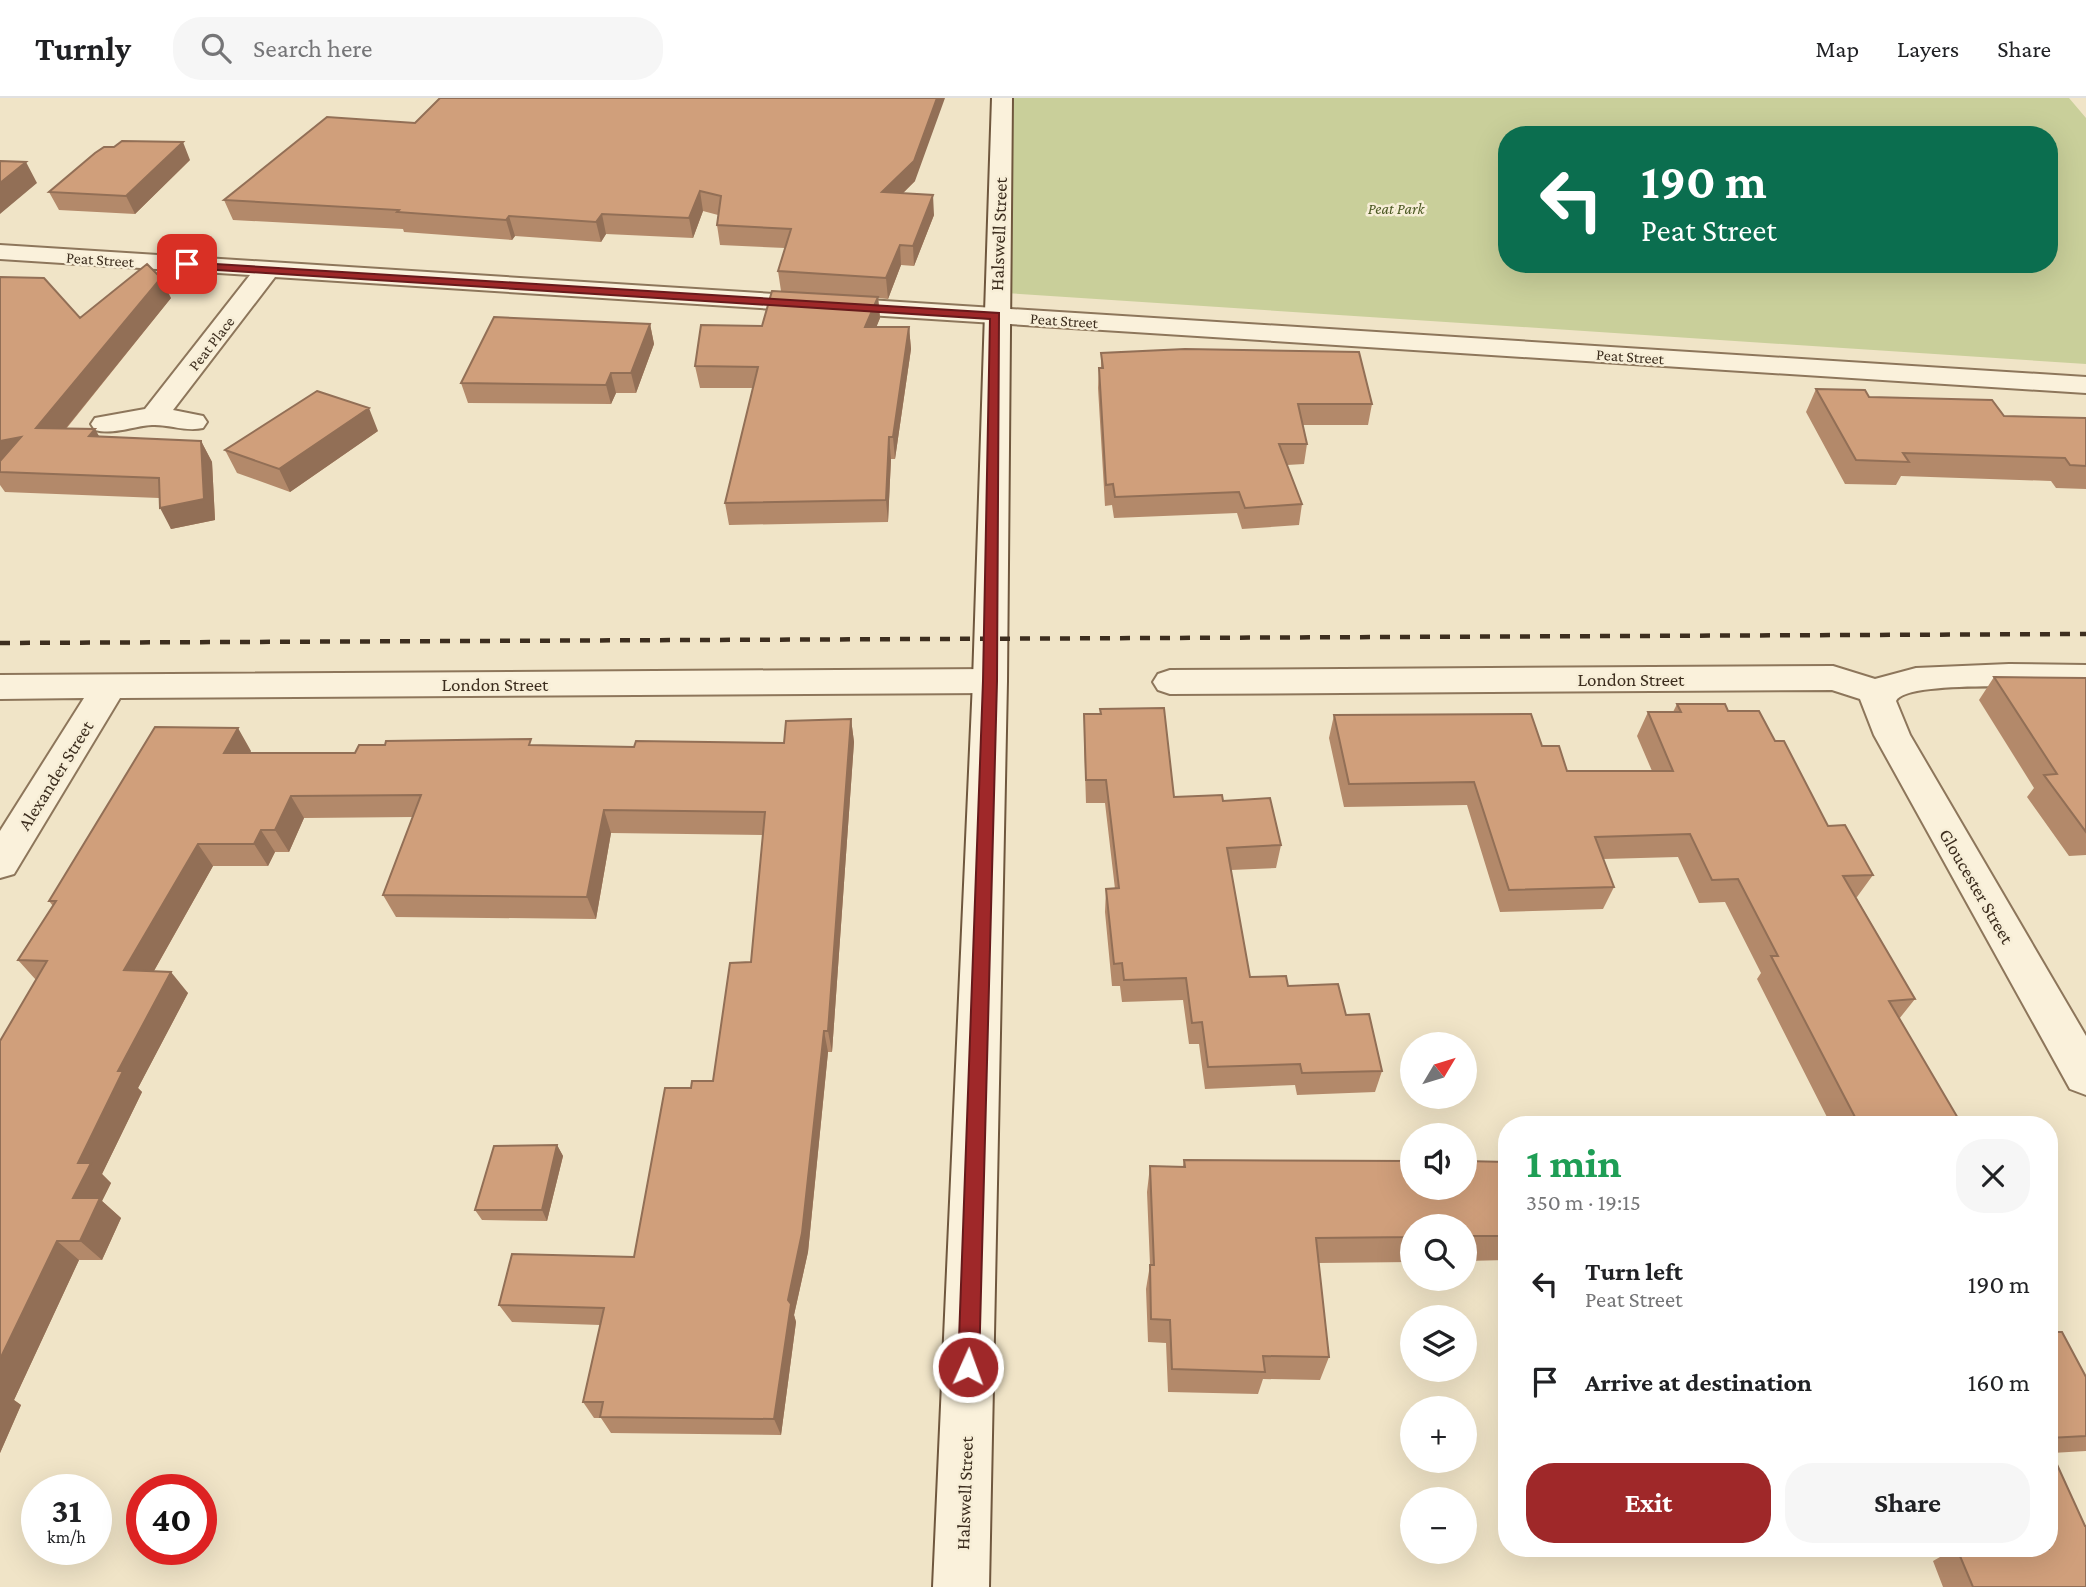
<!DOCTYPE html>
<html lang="en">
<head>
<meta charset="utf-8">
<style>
  :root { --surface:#fff; --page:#f6f6f6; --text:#202124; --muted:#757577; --line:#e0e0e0; --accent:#9f2829 }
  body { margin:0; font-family:"Crimson Pro",serif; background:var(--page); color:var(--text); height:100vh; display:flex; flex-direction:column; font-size:26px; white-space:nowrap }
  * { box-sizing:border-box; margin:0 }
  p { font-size:23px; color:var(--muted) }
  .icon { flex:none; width:38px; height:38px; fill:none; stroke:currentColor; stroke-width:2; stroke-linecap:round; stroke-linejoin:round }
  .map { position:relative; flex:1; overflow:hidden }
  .panel { position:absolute; left:1498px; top:1018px; width:560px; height:441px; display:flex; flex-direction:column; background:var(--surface); border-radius:28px; box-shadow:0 7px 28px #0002 }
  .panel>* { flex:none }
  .top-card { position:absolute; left:1498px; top:28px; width:560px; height:147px; border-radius:28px; box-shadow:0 7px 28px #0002; background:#0b6e4f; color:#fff; overflow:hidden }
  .needle { width:46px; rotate:52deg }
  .tools { position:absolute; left:1400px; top:934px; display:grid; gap:14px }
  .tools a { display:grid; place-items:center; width:77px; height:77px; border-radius:50%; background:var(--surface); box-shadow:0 7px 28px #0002; font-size:35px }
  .speed { position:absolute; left:21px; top:1376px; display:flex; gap:14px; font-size:35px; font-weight:700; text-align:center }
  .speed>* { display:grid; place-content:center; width:91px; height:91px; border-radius:50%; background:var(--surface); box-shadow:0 7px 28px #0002; line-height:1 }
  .speed small { font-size:18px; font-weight:400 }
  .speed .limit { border:10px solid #d22; background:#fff; color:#111 }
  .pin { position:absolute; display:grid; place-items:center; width:60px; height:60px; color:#fff; margin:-30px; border-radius:14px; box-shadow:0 4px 10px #0006 }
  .me { position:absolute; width:77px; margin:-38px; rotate:2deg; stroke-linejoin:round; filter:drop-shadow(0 0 5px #0008) }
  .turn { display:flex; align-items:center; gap:24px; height:147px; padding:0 28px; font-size:32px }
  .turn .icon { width:91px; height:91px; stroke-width:2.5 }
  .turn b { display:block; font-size:49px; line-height:60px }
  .round { display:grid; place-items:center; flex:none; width:74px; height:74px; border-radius:28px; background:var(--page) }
  .head { display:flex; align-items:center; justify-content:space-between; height:119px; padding:0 28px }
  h1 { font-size:42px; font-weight:700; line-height:52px; color:#1e9e55 }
  .button { display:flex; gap:14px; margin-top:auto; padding:14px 28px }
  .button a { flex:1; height:80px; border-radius:28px; background:var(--accent); color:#fff; font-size:28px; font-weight:700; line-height:80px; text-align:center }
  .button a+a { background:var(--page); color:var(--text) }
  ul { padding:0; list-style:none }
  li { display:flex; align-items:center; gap:21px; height:98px; padding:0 28px }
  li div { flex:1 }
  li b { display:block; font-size:26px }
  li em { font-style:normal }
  header { display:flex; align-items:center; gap:42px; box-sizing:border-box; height:98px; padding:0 35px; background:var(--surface); border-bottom:2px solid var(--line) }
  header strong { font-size:33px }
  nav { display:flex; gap:38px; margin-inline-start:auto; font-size:24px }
  .search { width:490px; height:63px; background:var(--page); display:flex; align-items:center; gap:18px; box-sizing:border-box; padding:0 24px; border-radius:28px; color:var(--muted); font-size:26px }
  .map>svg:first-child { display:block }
</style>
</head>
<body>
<header>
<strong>Turnly</strong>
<div class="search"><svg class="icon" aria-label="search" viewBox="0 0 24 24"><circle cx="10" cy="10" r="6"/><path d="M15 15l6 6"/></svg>Search here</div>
<nav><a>Map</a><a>Layers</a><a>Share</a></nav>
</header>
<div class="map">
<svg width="2086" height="1489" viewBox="0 0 2086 1489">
  <rect width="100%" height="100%" fill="#f0e4c7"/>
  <!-- green -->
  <path fill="#c9cf9a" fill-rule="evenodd" d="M1009,0H2069L2086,20V266L1005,195ZM1507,37H2049V166H1507Z"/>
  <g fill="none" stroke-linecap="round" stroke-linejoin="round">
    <defs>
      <path id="street" d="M0,147L2086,279V295L275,179L173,312L203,318L207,324L203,330C185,334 169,326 152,327C133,328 114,337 95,332L91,326L95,320L145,311L250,177L0,161Z
        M2009,566L2086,567V591C2057,590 1906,581 1896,603L1910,637L2086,938V997L2070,991L1874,637L1860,601L1832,592L1170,596L1158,592L1153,584L1158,576L1170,572L1833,568L1875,581L1916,570Z
        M990,571L1002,575L1007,583L1002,591L990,595L120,600L14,776L0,780V733L84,600L0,601V577Z"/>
      <path id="secondary" d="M992,0H1012L1007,583L989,1489H933L973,583Z"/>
    </defs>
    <!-- street casing -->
    <use href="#street" stroke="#8d765b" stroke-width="4"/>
    <!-- secondary casing -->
    <use href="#secondary" stroke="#6f573e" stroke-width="4"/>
    <!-- street -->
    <use href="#street" fill="#faf1db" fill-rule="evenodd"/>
    <!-- secondary -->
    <use href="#secondary" fill="#faf1db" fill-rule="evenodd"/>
    <!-- rail -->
    <path stroke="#3d2e1f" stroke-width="4.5" stroke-dasharray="10 10" stroke-linecap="butt" d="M0,545L2086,536"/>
  </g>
  <!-- wall -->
  <path fill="#b3896a" d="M190,62L135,116L59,112L49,94Z
    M915,83L903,95L934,117L914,168L901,167L888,201L878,200L880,220L876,229H909L911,251L895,361H891L888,424L729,427L725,405L753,290H700L695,268L762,228L781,193L778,173L785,150L720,147L717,127L718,117L703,113L693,140L606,136L601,144L515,138L512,142L404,134L403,131L233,122L224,102Z
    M0,179L80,220L171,200L66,331L99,338L201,343L212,364L215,422L171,431L159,400L5,394L0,387Z
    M650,226L654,246L636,295H616L611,306L468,305L461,285Z
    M1101,255L1372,306L1368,327H1303L1307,346L1304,366L1287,367L1302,406L1299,427L1242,431L1237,415L1114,420L1112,407L1105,408L1098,290L1099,270H1101Z
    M1816,291L2004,318L2086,320V391L2056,390L2051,383L1901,378L1896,387L1845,386L1806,314Z
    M378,333L290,394L237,375L225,352Z
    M1994,579L2086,580V757L2069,758L2027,699L2034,690L1979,602Z
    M1677,606L1728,613L1775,643L1828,728L1873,777L1857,799H1856L1915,901L1899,921L1962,1027H1831L1757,881L1761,875L1725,804L1699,805L1678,759L1603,761L1614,789L1603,811L1500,814L1467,707L1344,709L1329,640L1334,617L1542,648L1567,673H1652L1637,638L1648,614H1673Z
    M1100,611L1174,699L1223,703L1281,747L1276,770L1231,772L1250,879L1288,888L1346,917L1382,973L1375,994L1297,997L1295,987L1205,991L1199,946H1189L1183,902L1122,904L1120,888H1112L1105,814L1106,791H1115L1105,705H1086L1084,640V616H1100Z
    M851,621L854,644L832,954H828L808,1154L794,1217L796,1224L781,1337L611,1335L601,1320H594L583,1304L600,1227L512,1224L499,1207L634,1159L691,990L713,983L751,864L763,737L611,735L596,821L396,819L383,797L413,719L304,720L289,754H275L268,768H213L154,873L188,895L138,990L142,994L102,1076L111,1085L102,1103L121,1120L102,1162H79L14,1302L21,1307L0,1355V943L36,882L18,862L53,808L49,803L251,653L250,655H355L533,647L634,649L784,645Z
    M557,1047L563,1058L547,1123L482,1122L475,1112Z
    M1184,1062L1507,1064V1162L1465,1163V1129H1412V1164L1318,1165L1329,1259L1320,1282L1263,1281L1258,1296L1168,1294L1166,1245L1148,1244L1146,1191L1150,1167L1147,1094L1150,1068H1183Z
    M2049,1234L2086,1279V1353L2052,1355L2086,1489H1943L1933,1463L1954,1451H2049Z"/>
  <!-- shaded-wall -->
  <path fill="#926f56" d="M937,0H945L915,83L884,114L882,94Z
    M183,44L190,62L135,116L126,98Z
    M26,64L37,85L0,116V85Z
    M700,93L703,113L693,140L689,120Z
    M933,97L934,117L914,168L913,148Z
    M602,116L606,136L601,144L596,124Z
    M509,118L515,138L512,142L506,122Z
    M900,147L901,167L888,201L886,180Z
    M161,180L171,200L49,351L36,330Z
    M878,199L880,220L868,250L865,229Z
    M650,226L654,246L636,295L631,275Z
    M909,229L911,251L895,361L893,339Z
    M611,275L616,295L611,306L606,287Z
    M369,310L378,333L290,394L279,371Z
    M95,331L107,352L89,338Z
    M21,339L0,367V343Z
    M889,339L891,361L888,424L886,402Z
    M201,343L212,364L215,422L171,431L160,410Z
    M851,621L854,644L832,954L828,933Z
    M238,630L251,653L238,678L224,655Z
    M291,698L304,720L289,754L275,732Z
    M604,712L611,735L596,821L587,799Z
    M261,732L275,754L268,768L254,746Z
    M198,746L213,768L142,894L124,872Z
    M171,874L188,895L138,990L142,994L102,1076L111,1085L102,1103L121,1120L102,1162L80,1143L73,1100L78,1065L118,973Z
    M824,933L828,954L808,1154L794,1217L796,1224L781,1337L774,1321L788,1202Z
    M557,1047L563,1058L547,1123L542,1112Z
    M57,1143L79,1162L14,1302L21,1307L0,1355V1261Z"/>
  <!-- building -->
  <path fill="#d09f7b" stroke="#926f56" stroke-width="2" d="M440,0H937L914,63L882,94L933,97L913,148L900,147L886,180L778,173L791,131L717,127L721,98L700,93L689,120L602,116L596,124L509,118L506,122L397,114L399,112L224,102L327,19L415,25Z
    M122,43L183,44L126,98L49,94L95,55L104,49H114Z
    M0,63L26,64L0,85Z
    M147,166L161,180L36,330L95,331L89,338L201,343L204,401L160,410L159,380L0,374V363L21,339L0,343V179L44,180L80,220Z
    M772,193L878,199L865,229H909L893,339H889L886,402L725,405L758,269L695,268L701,227L762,228Z
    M494,219L650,226L631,275H611L606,287L461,285Z
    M1185,251L1359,254L1372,306H1298L1307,346H1279L1302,406L1245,410L1239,394L1115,399L1113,386L1106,387L1099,270H1103L1101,255Z
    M1816,291L1865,292L1869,299L1992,302L2004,318L2086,320V368L2070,367L2065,360L1903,355L1909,364L1856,362Z
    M317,293L369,310L279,371L225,352Z
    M1994,579L2086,580V734L2044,677L2057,676Z
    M1677,606H1725L1728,613H1759L1775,643H1784L1828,728L1845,727L1873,777L1843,778L1915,901L1889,903L1962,1027H1839L1836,1023L1856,1021L1771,858H1778L1738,781L1712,782L1690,736L1595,739L1614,789L1509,792L1474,684L1349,686L1334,617L1531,616L1542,648H1559L1567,673H1673L1648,614H1681Z
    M1164,610L1174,699L1222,697L1223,703L1270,700L1281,747L1227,750L1250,879L1286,878L1288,888L1338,886L1346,917L1369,916L1382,973L1302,975L1300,966L1208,969L1202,924L1192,925L1186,880L1124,882L1122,865L1114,866L1106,791L1119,790L1106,682H1086L1084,616H1101L1100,611Z
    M851,621L828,933H824L802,1135L788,1202L791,1206L774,1321L600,1319L603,1304H583L604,1210L499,1207L512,1156L634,1159L665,990H691L692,983H713L730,865L751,864L765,714L604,712L587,799L383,797L421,697L291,698L275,732H261L254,746H198L124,872L171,874L118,973H123L78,1065H91L73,1100H100L80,1143H57L0,1261V943L47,863L18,862L56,803H49L155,629L238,630L224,655H355L359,647H385L386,643L531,641L529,647L634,649L636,643L784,645L786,623Z
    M557,1047L542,1112H475L494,1048Z
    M1184,1062L1412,1063V1090H1465V1063L1507,1064V1138H1465V1129H1412V1139L1316,1140L1329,1259L1263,1258L1265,1274L1172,1271L1170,1222L1151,1221L1150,1167H1154L1150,1068L1185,1069Z
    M2049,1234H2062L2086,1279V1338L2049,1340Z
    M2049,1349L2085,1428H2086V1489H1973L1957,1451H2049Z"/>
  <!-- route -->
  <path fill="#9f2829" stroke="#671a1b" stroke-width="2" d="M183,164L999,215L997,583L979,1269L976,1277L968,1280L961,1277L958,1269L983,583L990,221L187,170L183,169Z"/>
  <g text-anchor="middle" stroke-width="5" stroke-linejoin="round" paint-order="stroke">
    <!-- far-park labels -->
    <g font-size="16" font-style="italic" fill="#4d5a25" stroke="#f7eed7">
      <text x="1396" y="116">Peat Park</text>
    </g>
    <!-- far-street labels -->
    <g font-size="16" fill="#3d2e1f" stroke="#f7eed7">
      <text transform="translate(100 161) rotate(4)" y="6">Peat Street</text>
      <text transform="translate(1064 222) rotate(4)" y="6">Peat Street</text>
      <text transform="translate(211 245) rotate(-52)" y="6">Peat Place</text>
      <text transform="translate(1630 258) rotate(4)" y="6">Peat Street</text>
    </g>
    <!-- street labels -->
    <g font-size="19" fill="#3d2e1f" stroke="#f7eed7">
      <text transform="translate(998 136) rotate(-88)" y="7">Halswell Street</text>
      <text x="1631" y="588">London Street</text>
      <text x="495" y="593">London Street</text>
      <text transform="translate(55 677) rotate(-58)" y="7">Alexander Street</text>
      <text transform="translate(1977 788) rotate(60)" y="7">Gloucester Street</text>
      <text transform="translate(964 1395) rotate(-88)" y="7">Halswell Street</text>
    </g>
  </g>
</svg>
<div class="tools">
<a><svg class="needle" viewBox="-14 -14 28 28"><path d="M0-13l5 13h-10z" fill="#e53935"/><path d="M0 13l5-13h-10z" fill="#757577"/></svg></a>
<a><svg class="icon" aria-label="sound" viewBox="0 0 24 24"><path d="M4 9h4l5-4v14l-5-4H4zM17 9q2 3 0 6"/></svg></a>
<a><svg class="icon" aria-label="search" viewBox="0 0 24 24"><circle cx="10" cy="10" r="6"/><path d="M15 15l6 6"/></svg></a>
<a><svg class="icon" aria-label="layers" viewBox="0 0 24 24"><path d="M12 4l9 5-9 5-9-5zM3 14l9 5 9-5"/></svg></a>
<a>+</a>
<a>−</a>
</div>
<div class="speed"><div>31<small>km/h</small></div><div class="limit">40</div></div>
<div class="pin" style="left:187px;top:166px;background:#d93025"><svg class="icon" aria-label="arrive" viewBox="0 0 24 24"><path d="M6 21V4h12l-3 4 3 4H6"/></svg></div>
<svg class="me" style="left:968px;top:1269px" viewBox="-20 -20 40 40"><circle r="17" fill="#9f2829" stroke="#fff" stroke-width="3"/><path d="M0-11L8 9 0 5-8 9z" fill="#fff"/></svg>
<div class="top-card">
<div class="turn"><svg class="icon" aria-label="left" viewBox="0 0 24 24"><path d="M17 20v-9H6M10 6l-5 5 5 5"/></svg><div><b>190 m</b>Peat Street</div></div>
</div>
<section class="panel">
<div class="head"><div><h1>1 min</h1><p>350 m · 19:15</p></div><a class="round"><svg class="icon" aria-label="close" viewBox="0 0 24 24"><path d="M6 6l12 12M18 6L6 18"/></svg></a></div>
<ul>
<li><svg class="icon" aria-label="left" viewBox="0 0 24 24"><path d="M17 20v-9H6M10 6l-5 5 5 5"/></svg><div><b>Turn left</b><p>Peat Street</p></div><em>190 m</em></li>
<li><svg class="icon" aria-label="arrive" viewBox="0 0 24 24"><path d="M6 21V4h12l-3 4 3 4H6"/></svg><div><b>Arrive at destination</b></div><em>160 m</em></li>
</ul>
<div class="button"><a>Exit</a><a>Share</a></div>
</section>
</div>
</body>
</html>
